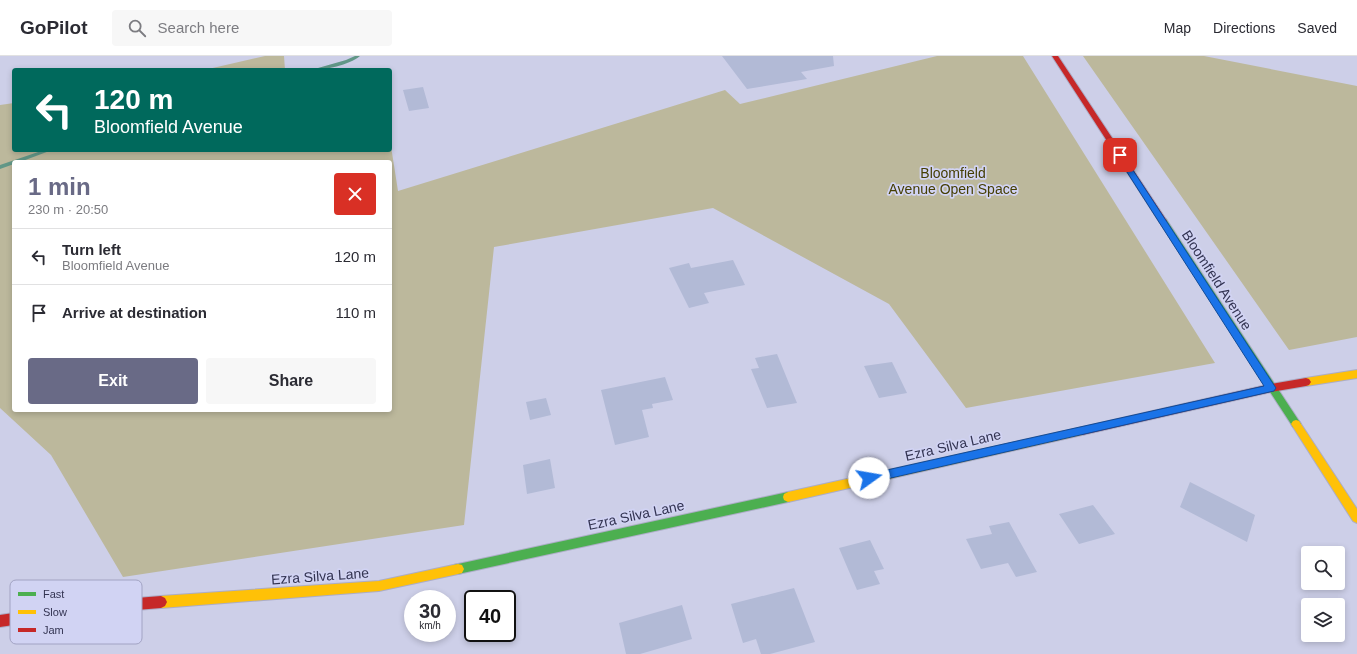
<!DOCTYPE html>
<html lang="en">
<head>
<meta charset="utf-8">
<style>
  :root { --surface:#fff; --page:#f7f7f7; --text:#2b2b33; --muted:#7c7c81; --line:#e1e1e2; --accent:#696a86 }
  body { margin:0; font-family:Arial,sans-serif; background:var(--page); color:var(--text); height:100vh; display:flex; flex-direction:column; font-size:15px; white-space:nowrap }
  * { box-sizing:border-box; margin:0 }
  p { font-size:13px; color:var(--muted) }
  .icon { flex:none; width:22px; height:22px; fill:none; stroke:currentColor; stroke-width:2; stroke-linecap:round; stroke-linejoin:round }
  .map { position:relative; flex:1; overflow:hidden }
  .panel { position:absolute; left:12px; top:104px; width:380px; height:252px; display:flex; flex-direction:column; background:var(--surface); border-radius:4px; box-shadow:0 2px 6px #0003 }
  .panel>* { flex:none }
  .top-card { position:absolute; left:12px; top:12px; width:380px; height:84px; border-radius:4px; box-shadow:0 2px 6px #0003; background:#00695c; color:#fff; overflow:hidden }
  .controls { position:absolute; left:1301px; top:490px; display:grid; gap:8px }
  .controls a { display:grid; place-items:center; width:44px; height:44px; border-radius:4px; background:var(--surface); box-shadow:0 2px 6px #0003; font-size:20px }
  .speed { position:absolute; left:404px; top:534px; display:flex; gap:8px; font-size:20px; font-weight:700; text-align:center }
  .speed>* { display:grid; place-content:center; width:52px; height:52px; border-radius:50%; background:var(--surface); box-shadow:0 2px 6px #0003; line-height:1 }
  .speed small { font-size:10px; font-weight:400 }
  .speed .limit { border:2px solid #111; border-radius:6px; background:#fff; color:#111 }
  .pin { position:absolute; display:grid; place-items:center; width:34px; height:34px; color:#fff; margin:-17px; border-radius:8px; box-shadow:0 2px 6px #0006 }
  .me { position:absolute; width:44px; margin:-22px; rotate:77deg; stroke-linejoin:round; filter:drop-shadow(0 0 3px #0008) }
  .turn { display:flex; align-items:center; gap:14px; height:84px; padding:0 16px; font-size:18px }
  .turn .icon { width:52px; height:52px; stroke-width:2.5 }
  .turn b { display:block; font-size:28px; line-height:34px }
  .round { display:grid; place-items:center; flex:none; width:42px; height:42px; border-radius:4px; background:var(--page) }
  .headline { display:flex; align-items:center; justify-content:space-between; height:68px; padding:0 16px }
  h1 { font-size:24px; font-weight:700; line-height:30px; color:var(--accent) }
  .primary-button { display:flex; gap:8px; margin-top:auto; padding:8px 16px }
  .primary-button a { flex:1; height:46px; border-radius:4px; background:var(--accent); color:#fff; font-size:16px; font-weight:700; line-height:46px; text-align:center }
  .primary-button a+a { background:var(--page); color:var(--text) }
  ul { padding:0; list-style:none }
  li { display:flex; align-items:center; gap:12px; height:56px; padding:0 16px; border-top:1px solid var(--line) }
  li div { flex:1 }
  li b { display:block; font-size:15px }
  li em { font-style:normal }
  header { display:flex; align-items:center; gap:24px; box-sizing:border-box; height:56px; padding:0 20px; background:var(--surface); border-bottom:1px solid var(--line) }
  header strong { font-size:19px }
  nav { display:flex; gap:22px; margin-inline-start:auto; font-size:14px }
  .search { width:280px; height:36px; background:var(--page); display:flex; align-items:center; gap:10px; box-sizing:border-box; padding:0 14px; border-radius:4px; color:var(--muted); font-size:15px }
  .map>svg:first-child { display:block }
</style>
</head>
<body>
<header>
<strong>GoPilot</strong>
<div class="search"><svg class="icon" aria-label="search" viewBox="0 0 24 24"><circle cx="10" cy="10" r="6"/><path d="M15 15l6 6"/></svg>Search here</div>
<nav><a>Map</a><a>Directions</a><a>Saved</a></nav>
</header>
<div class="map">
<svg width="1357" height="598" viewBox="0 0 1357 598">
  <rect width="100%" height="100%" fill="#cdcfe8"/>
  <!-- green -->
  <path fill="#bcb89c" fill-rule="evenodd" d="M265,0H284L285,14H204Z
    M937,0H1023L1215,307L966,352L889,248L713,152L494,191L464,469L123,521L51,399L0,352V49L14,47V94H390V84L398,135L725,34L740,48ZM14,106H390V354H14Z
    M1083,0H1204L1357,30V281L1289,294Z"/>
  <g fill="none" stroke-linecap="round" stroke-linejoin="round">
    <!-- stream -->
    <path fill="#619787" fill-rule="evenodd" d="M355,0H360C349,9 325,14 311,14L346,4Z
      M44,94H52L20,106H14V108L0,113V109Z"/>
  </g>
  <!-- building -->
  <path fill="#b2bad6" d="M722,0H833L834,10L801,16L807,23L747,33Z
    M423,31L429,52L409,55L403,34Z
    M733,204L745,229L704,237L709,247L689,252L669,212L689,207L691,212Z
    M777,298L797,347L767,352L751,313L759,312L755,302Z
    M892,306L907,337L879,342L864,310Z
    M665,321L673,344L652,348L653,352L642,354L649,381L615,389L601,334Z
    M546,342L551,359L530,364L526,346Z
    M550,403L555,432L527,438L523,409Z
    M1190,426L1255,459L1247,486L1180,451Z
    M1093,449L1115,478L1079,488L1059,458Z
    M1009,466L1020,486L1037,516L1016,521L1008,507L981,513L966,483L992,478L989,470Z
    M870,484L884,513L874,515L880,528L857,534L839,492Z
    M794,532L815,586L770,598H761L756,583L743,587L731,548Z
    M682,549L692,583L640,598H626L619,567Z"/>
  <g fill="none" stroke-linecap="round" stroke-linejoin="round">
    <defs>
      <path id="fast" d="M1160,163H1166L1299,365L1301,368L1299,371L1296,372L1293,371L1159,165Z
        M788,436L792,438L793,441L792,444L788,446L458,518L454,517L452,513L454,509L458,508Z"/>
      <path id="slow" d="M1357,314V322L1306,330L1303,329L1301,326L1303,323L1306,322Z
        M1296,364L1299,365L1357,453V467L1353,465L1293,371L1291,368L1293,365Z
        M1082,371L1085,372L1087,375L1085,378L1082,379L788,446L784,444L783,441L784,438L788,436Z
        M458,508L462,509L464,513L462,517L458,518L379,535L161,552L157,550L155,546L157,542L161,540L379,525Z"/>
      <path id="jam" d="M1052,0H1058L1167,165L1166,167H1160Z
        M1306,322L1309,323L1311,326L1309,329L1306,330L1271,336L1082,379L1079,378L1077,375L1079,372L1082,371L1271,328Z
        M161,540L165,542L167,546L165,550L161,552L87,558L0,571V559L87,546Z"/>
    </defs>
    <!-- fast casing -->
    <use href="#fast" stroke="#acadc6" stroke-width="2"/>
    <!-- slow casing -->
    <use href="#slow" stroke="#acadc6" stroke-width="2"/>
    <!-- jam casing -->
    <use href="#jam" stroke="#acadc6" stroke-width="2"/>
    <!-- fast -->
    <use href="#fast" fill="#4caf50" fill-rule="evenodd"/>
    <!-- slow -->
    <use href="#slow" fill="#ffc107" fill-rule="evenodd"/>
    <!-- jam -->
    <use href="#jam" fill="#c62828" fill-rule="evenodd"/>
  </g>
  <!-- route -->
  <path fill="#1a73e8" stroke="#114b97" d="M1117,97L1123,99L1274,329L1276,332L1274,335L869,427L866,425L864,422L866,419L869,418L1264,330L1116,99Z"/>
  <g text-anchor="middle" stroke-width="3.5" stroke-linejoin="round" paint-order="stroke">
    <!-- park labels -->
    <g font-size="14" fill="#453e02" stroke="#d1d3f3">
      <text x="953" y="122">Bloomfield<tspan x="953" dy="16">Avenue Open Space</tspan></text>
    </g>
    <!-- street labels -->
    <g font-size="14" fill="#333452" stroke="#d1d3f3">
      <text transform="translate(1217 224) rotate(57)" y="5">Bloomfield Avenue</text>
      <text transform="translate(953 389) rotate(-13)" y="5">Ezra Silva Lane</text>
      <text transform="translate(636 459) rotate(-12)" y="5">Ezra Silva Lane</text>
      <text transform="translate(320 520) rotate(-4)" y="5">Ezra Silva Lane</text>
    </g>
  </g>
  <!-- legend -->
  <rect x="10" y="524" width="132" height="64" rx="6" fill="#d1d3f3" stroke="#a2a3c3" stroke-width="1"/>
  <rect x="18" y="536" width="18" height="4" fill="#4caf50"/>
  <rect x="18" y="554" width="18" height="4" fill="#ffc107"/>
  <rect x="18" y="572" width="18" height="4" fill="#c62828"/>
  <g font-size="11" fill="#333452">
    <text x="43" y="542">Fast</text>
    <text x="43" y="560">Slow</text>
    <text x="43" y="578">Jam</text>
  </g>
</svg>
<div class="controls">
<a><svg class="icon" aria-label="search" viewBox="0 0 24 24"><circle cx="10" cy="10" r="6"/><path d="M15 15l6 6"/></svg></a>
<a><svg class="icon" aria-label="layers" viewBox="0 0 24 24"><path d="M12 4l9 5-9 5-9-5zM3 14l9 5 9-5"/></svg></a>
</div>
<div class="speed"><div>30<small>km/h</small></div><div class="limit">40</div></div>
<div class="pin" style="left:1120px;top:99px;background:#d93025"><svg class="icon" aria-label="arrive" viewBox="0 0 24 24"><path d="M6 21V4h12l-3 4 3 4H6"/></svg></div>
<svg class="me" style="left:869px;top:422px" viewBox="-20 -20 40 40"><circle r="19" fill="#fff"/><path d="M0-13L10 11 0 6-10 11z" fill="#1a73e8"/></svg>
<div class="top-card">
<div class="turn"><svg class="icon" aria-label="left" viewBox="0 0 24 24"><path d="M17 20v-9H6M10 6l-5 5 5 5"/></svg><div><b>120 m</b>Bloomfield Avenue</div></div>
</div>
<section class="panel">
<div class="headline"><div><h1>1 min</h1><p>230 m · 20:50</p></div><a class="round" style="background:#d93025;color:#fff"><svg class="icon" aria-label="close" viewBox="0 0 24 24"><path d="M6 6l12 12M18 6L6 18"/></svg></a></div>
<ul>
<li><svg class="icon" aria-label="left" viewBox="0 0 24 24"><path d="M17 20v-9H6M10 6l-5 5 5 5"/></svg><div><b>Turn left</b><p>Bloomfield Avenue</p></div><em>120 m</em></li>
<li><svg class="icon" aria-label="arrive" viewBox="0 0 24 24"><path d="M6 21V4h12l-3 4 3 4H6"/></svg><div><b>Arrive at destination</b></div><em>110 m</em></li>
</ul>
<div class="primary-button"><a>Exit</a><a>Share</a></div>
</section>
</div>
</body>
</html>
